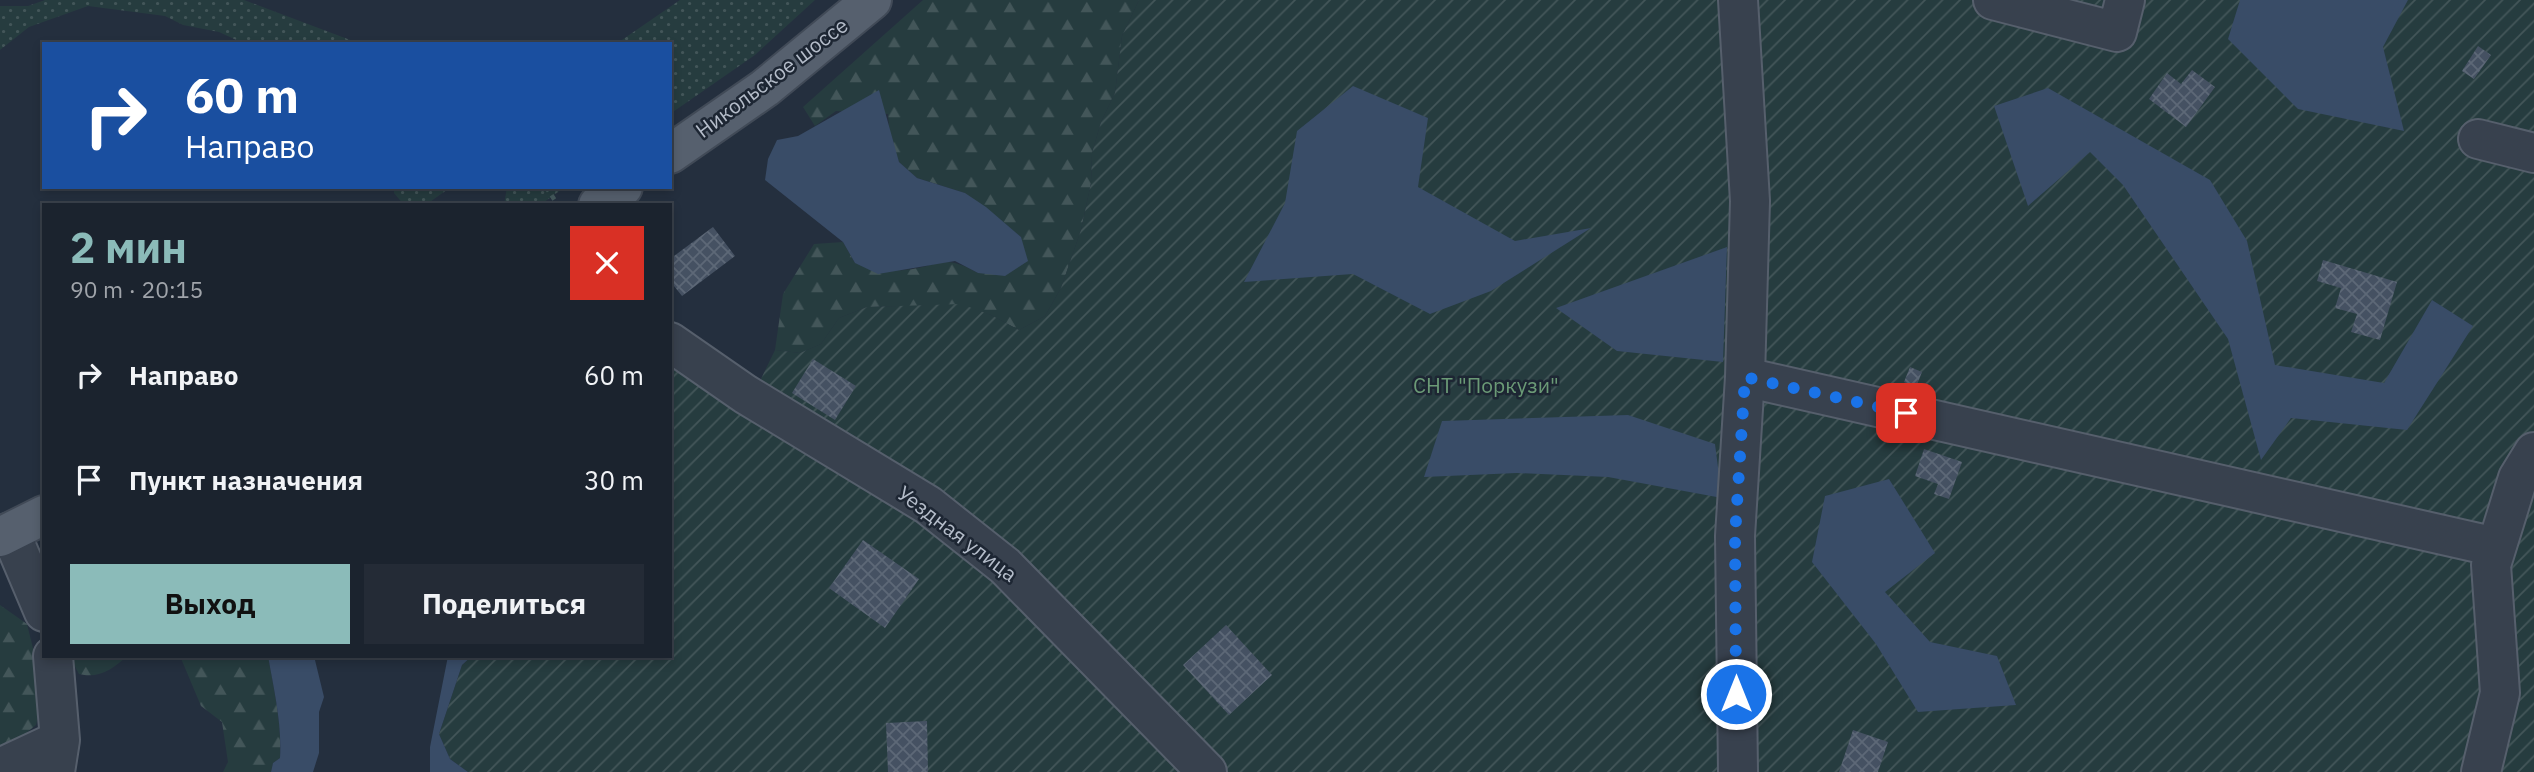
<!DOCTYPE html>
<html lang="ru">
<head>
<meta charset="utf-8">
<style>
  :root { --surface:#1b232e; --page:#242b36; --text:#f1f3f6; --muted:#a0a4aa; --line:#39404a; --accent:#8bbbb9 }
  body { margin:0; font-family:"IBM Plex Sans",sans-serif; background:var(--page); color:var(--text); height:100vh; display:flex; flex-direction:column; font-size:26px; white-space:nowrap }
  * { box-sizing:border-box; margin:0 }
  p { font-size:23px; color:var(--muted) }
  .icon { flex:none; width:38px; height:38px; fill:none; stroke:currentColor; stroke-width:2; stroke-linecap:round; stroke-linejoin:round }
  .map { position:relative; flex:1; overflow:hidden }
  .side { position:absolute; left:42px; top:203px; width:630px; height:455px; display:flex; flex-direction:column; background:var(--surface); border-radius:0px; box-shadow:0 4px 10px #0003,0 0 0 2px var(--line) }
  .side>* { flex:none }
  .top-card { position:absolute; left:42px; top:42px; width:630px; height:147px; border-radius:0px; box-shadow:0 4px 10px #0003,0 0 0 2px var(--line); background:#1a4fa0; color:#fff; overflow:hidden }
  .pin { position:absolute; display:grid; place-items:center; width:60px; height:60px; color:#fff; margin:-30px; border-radius:14px; box-shadow:0 4px 10px #0006 }
  .me { position:absolute; width:77px; margin:-38px; rotate:0deg; stroke-linejoin:round; filter:drop-shadow(0 0 5px #0008) }
  .turn { display:flex; align-items:center; gap:24px; height:147px; padding:0 28px; font-size:32px }
  .turn .icon { width:91px; height:91px; stroke-width:2.5 }
  .turn b { display:block; font-size:49px; line-height:60px }
  .round { display:grid; place-items:center; flex:none; width:74px; height:74px; border-radius:0px; background:var(--page) }
  .overview { display:flex; align-items:center; justify-content:space-between; height:119px; padding:0 28px }
  h1 { font-size:42px; font-weight:700; line-height:52px; color:var(--accent) }
  .button { display:flex; gap:14px; margin-top:auto; padding:14px 28px }
  .button a { flex:1; height:80px; border-radius:0px; background:var(--accent); color:#111; font-size:28px; font-weight:700; line-height:80px; text-align:center }
  .button a+a { background:var(--page); color:var(--text) }
  ul { padding:0; list-style:none }
  li { display:flex; align-items:center; gap:21px; height:105px; padding:0 28px }
  li div { flex:1 }
  li b { display:block; font-size:26px }
  li em { font-style:normal }
  .map>svg:first-child { display:block }
</style>
</head>
<body>
<div class="map">
<svg width="2534" height="772" viewBox="0 0 2534 772">
  <defs>
    <pattern id="grass-dots" width="8" height="8" patternUnits="userSpaceOnUse" patternTransform="scale(1.75)"><rect width="8" height="8" fill="#263c3f"/><path d="M2 2h.1M6 6h.1" fill="none" stroke="#435659" stroke-width="1.8" stroke-linecap="round"/></pattern>
    <pattern id="forest-firs" width="22" height="20" patternUnits="userSpaceOnUse" patternTransform="scale(1.75)"><rect width="22" height="20" fill="#263c3f"/><path d="M5 1l3.5 6h-7zM16 11l3.5 6h-7z" fill="#435659"/></pattern>
    <pattern id="garden-furrows" width="10" height="10" patternUnits="userSpaceOnUse" patternTransform="scale(1.75)"><rect width="10" height="10" fill="#263c3f"/><path d="M-1 1l2-2M0 10L10 0M9 11l2-2" fill="none" stroke="#435659"/></pattern>
    <pattern id="building-cross-hatch" width="8" height="8" patternUnits="userSpaceOnUse" patternTransform="scale(1.75)"><rect width="8" height="8" fill="#455162"/><path d="M0 0l8 8M0 8l8-8" fill="none" stroke="#5d6877"/></pattern>
  </defs>
  <rect width="100%" height="100%" fill="#242f3e"/>
  <!-- grass -->
  <path fill="url(#grass-dots)" d="M45,0H244L361,44H245L219,32L183,25L165,16L88,6L29,27L0,50V6H28Z
    M680,0H815L755,55L670,114V44H616Z
    M394,187H451L427,204L404,205L394,193Z
    M507,187H565L540,205H504Z"/>
  <!-- forest -->
  <path fill="url(#forest-firs)" d="M923,0H1139L1122,36L1115,93L1101,122L1092,153L1091,183L1081,230L1061,288L1045,316L1019,330L991,315L961,305L867,307L839,318L821,344L800,353L775,350L783,294L814,244L843,242L855,263C870,265 889,272 904,270C941,267 940,252 978,273L1021,237L965,193L917,178L899,162L890,138L888,114L836,111L815,126L803,107Z
    M0,605L27,624L44,693L36,725L0,754Z
    M69,656H127C113,669 99,679 79,674Z
    M180,656H268C274,690 282,724 280,758L273,763L271,772H223L228,762L222,722L201,706Z"/>
  <!-- garden -->
  <path fill="url(#garden-furrows)" d="M1139,0H2534V772H468L450,759L439,734L462,665L472,656H670V364L744,414L775,350L800,353L821,344L839,318L867,307L961,304L991,315L1019,330L1045,316L1061,288L1081,230L1091,183L1092,153L1101,122L1115,93L1122,36Z"/>
  <!-- water -->
  <path fill="#394c67" d="M2240,0H2408L2383,47L2404,131L2298,109L2228,39Z
    M1353,86L1428,118L1418,187L1515,241L1591,228L1491,291L1430,314L1353,274L1244,282L1285,203L1297,131Z
    M2048,88L2210,180L2247,241L2275,365L2384,383L2432,300L2473,326L2407,430L2291,418L2261,460L2228,339L2123,185L2090,152L2028,206L1994,106Z
    M879,90L899,162L917,178L965,193L986,207L1021,237L1028,261L1005,276L978,273L955,261L878,274L855,263L843,242L765,180L768,159L777,140L798,136Z
    M1727,247L1723,362L1617,351L1556,308Z
    M1628,415L1715,444L1722,498L1608,477L1517,473L1424,477L1442,421Z
    M1889,479L1935,553L1885,592L1930,642L1997,656L2016,705L1918,712L1876,644L1812,562L1825,496Z
    M268,656H314L324,697L319,712V753L313,772H271L273,763L280,758C282,724 274,690 268,656Z
    M448,656H472L462,665L439,734L450,759L468,772H430V747Z"/>
  <!-- building -->
  <path fill="url(#building-cross-hatch)" d="M2478,46L2491,55L2474,79L2462,71Z
    M2192,70L2215,87L2186,127L2149,99L2167,73L2181,84Z
    M713,227L735,256L682,296L670,281V259Z
    M2323,260L2397,282L2380,340L2351,332L2357,314L2335,308L2341,288L2317,281Z
    M813,359L856,386L835,420L792,393Z
    M1910,367L1922,372L1916,387L1904,382Z
    M1924,449L1962,462L1949,499L1934,494L1938,484L1915,476Z
    M863,540L919,579L885,628L829,588Z
    M1226,625L1272,675L1229,715L1183,665Z
    M927,721L928,772H888L886,723Z
    M1853,730L1888,742L1878,772H1839Z"/>
  <g fill="none" stroke-linecap="round" stroke-linejoin="round">
    <defs>
      <path id="minor" d="M1993,0L2117,32L2125,0
        M2478,139L2534,153
        M670,342L745,394L928,505L1005,566L1207,772
        M1745,377L2496,547
        M10,532L44,612
        M53,656L60,740L55,772
        M0,768L60,740
        M1738,772L1735,536L1745,377L1750,201L1738,0
        M2481,772L2500,693L2491,565L2518,478L2534,452"/>
      <path id="major" d="M670,154L765,88L872,0
        M598,205L623,187
        M0,537L44,515"/>
    </defs>
    <!-- minor casing -->
    <use href="#minor" stroke="#565f6c" stroke-width="42"/>
    <!-- major casing -->
    <use href="#major" stroke="#414a57" stroke-width="42"/>
    <!-- path -->
    <path stroke="#44595c" stroke-width="4.5" stroke-dasharray="5 5" stroke-linecap="butt" d="M546,187L558,205"/>
    <!-- minor -->
    <use href="#minor" stroke="#38414e" stroke-width="38"/>
    <!-- major -->
    <use href="#major" stroke="#56606e" stroke-width="38"/>
  </g>
  <g fill="none" stroke-linecap="round" stroke-linejoin="round">
    <!-- route -->
    <path stroke="#1a73e8" stroke-width="12" stroke-dasharray="0 21.6" d="M1736,694L1735,536L1745,377L1906,413"/>
  </g>
  <g text-anchor="middle" stroke-width="5" stroke-linejoin="round" paint-order="stroke">
    <!-- street labels -->
    <g font-size="21" fill="#b4bcc9" stroke="#1d2633">
      <text transform="translate(772 78) rotate(-37)" y="7">Никольское шоссе</text>
      <text transform="translate(957 534) rotate(37)" y="7">Уездная улица</text>
    </g>
    <!-- park labels -->
    <g font-size="21" fill="#6b9a76" stroke="#1d2633">
      <text x="1486" y="393">СНТ "Поркузи"</text>
    </g>
  </g>
</svg>
<div class="pin" style="left:1906px;top:413px;background:#d93025"><svg class="icon" aria-label="arrive" viewBox="0 0 24 24"><path d="M6 21V4h12l-3 4 3 4H6"/></svg></div>
<svg class="me" style="left:1736px;top:694px" viewBox="-20 -20 40 40"><circle r="17" fill="#1a73e8" stroke="#fff" stroke-width="3"/><path d="M0-11L8 9 0 5-8 9z" fill="#fff"/></svg>
<div class="top-card">
<div class="turn"><svg class="icon" aria-label="right" viewBox="0 0 24 24"><path d="M7 20v-9h11M14 6l5 5-5 5"/></svg><div><b>60 m</b>Направо</div></div>
</div>
<section class="side">
<div class="overview"><div><h1>2 мин</h1><p>90 m · 20:15</p></div><a class="round" style="background:#d93025;color:#fff"><svg class="icon" aria-label="close" viewBox="0 0 24 24"><path d="M6 6l12 12M18 6L6 18"/></svg></a></div>
<ul>
<li><svg class="icon" aria-label="right" viewBox="0 0 24 24"><path d="M7 20v-9h11M14 6l5 5-5 5"/></svg><div><b>Направо</b></div><em>60 m</em></li>
<li><svg class="icon" aria-label="arrive" viewBox="0 0 24 24"><path d="M6 21V4h12l-3 4 3 4H6"/></svg><div><b>Пункт назначения</b></div><em>30 m</em></li>
</ul>
<div class="button"><a>Выход</a><a>Поделиться</a></div>
</section>
</div>
</body>
</html>
